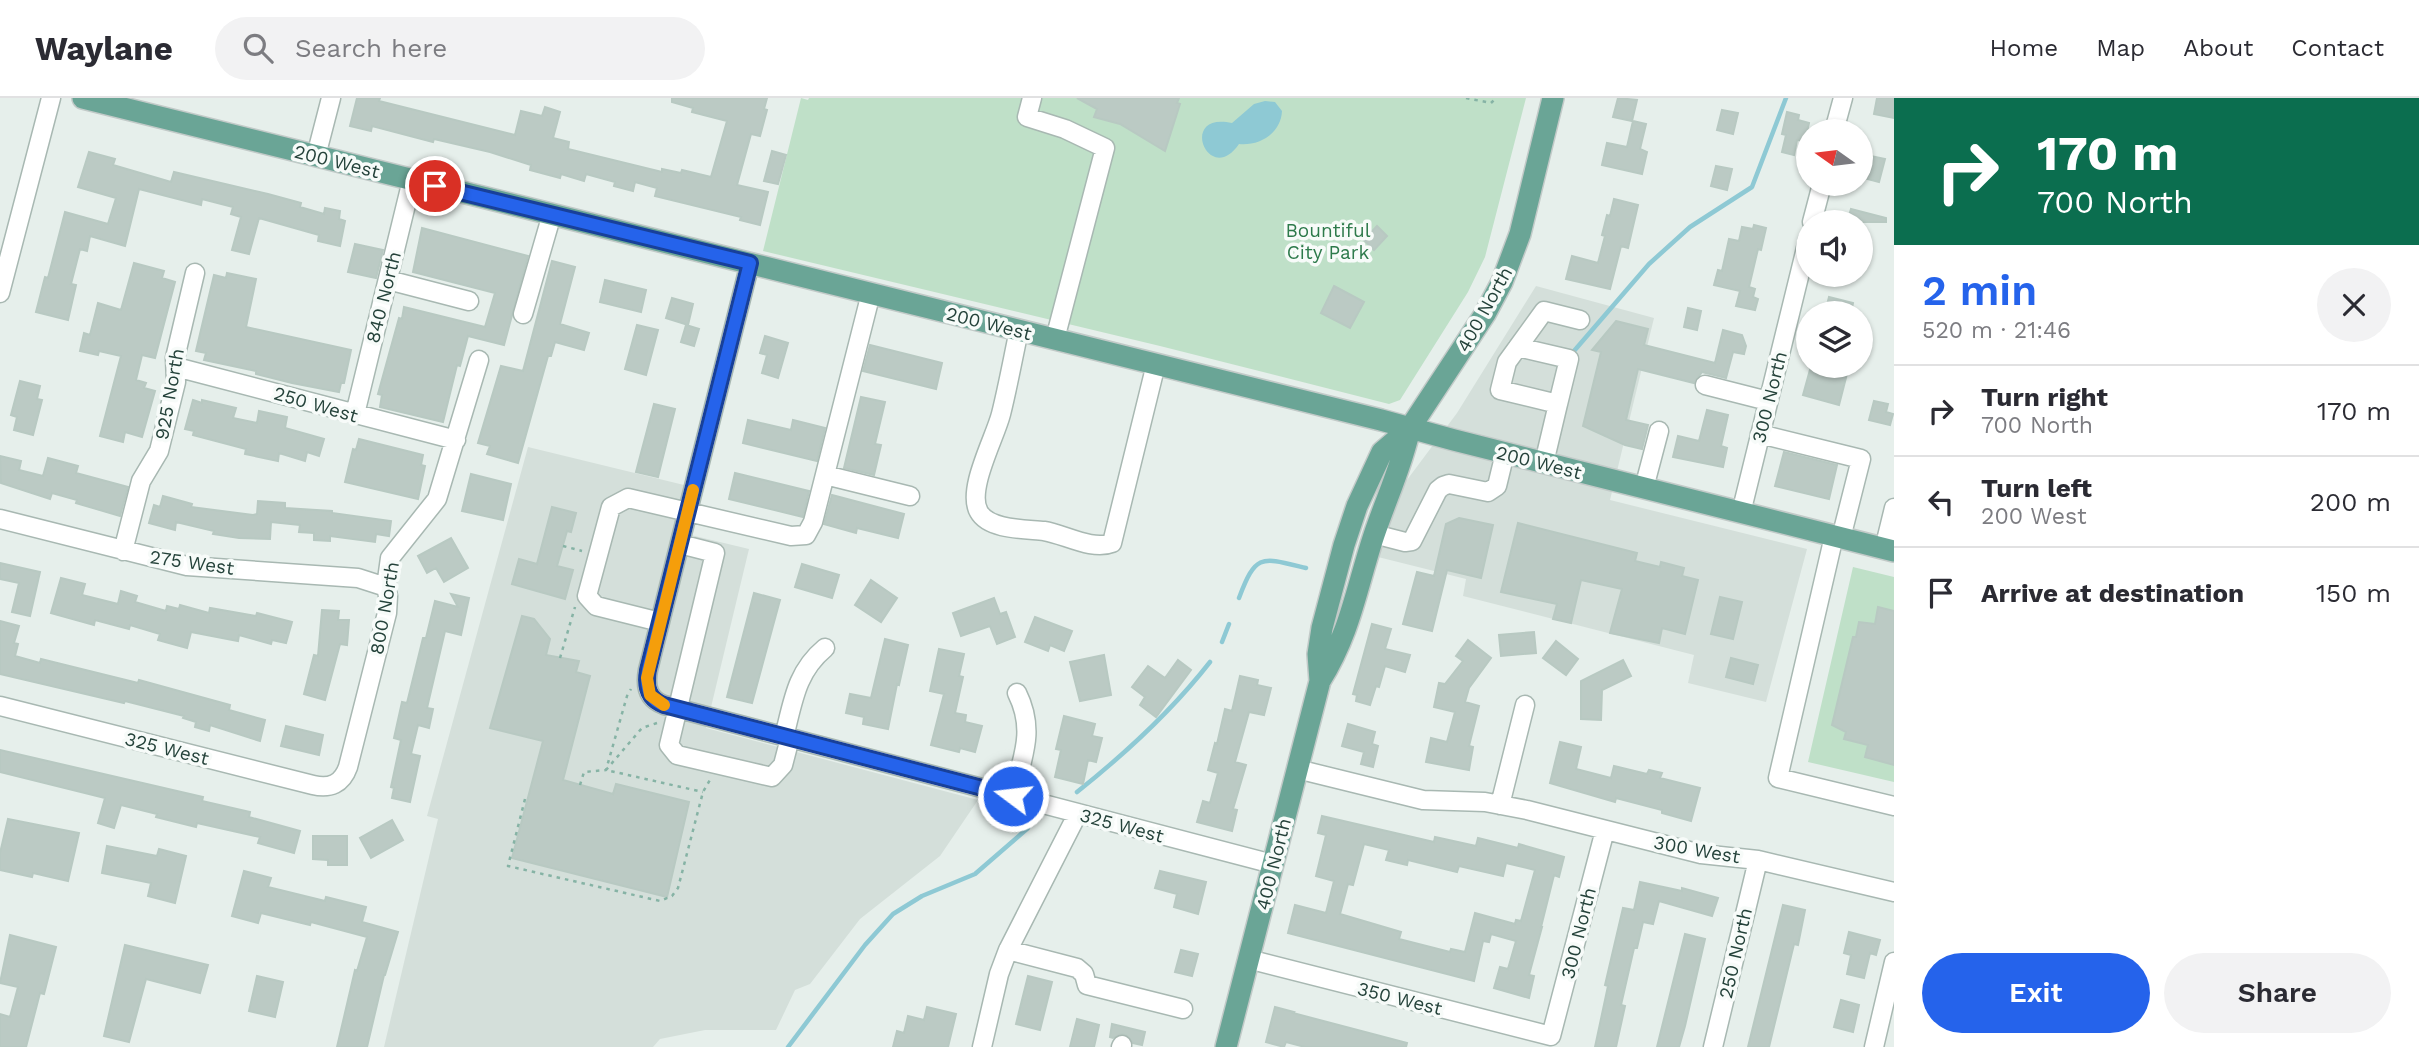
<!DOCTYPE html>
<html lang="en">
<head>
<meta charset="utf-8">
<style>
  :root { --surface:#fff; --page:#f2f2f3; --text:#2b2b33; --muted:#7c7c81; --line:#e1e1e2; --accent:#2563eb }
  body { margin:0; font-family:"Work Sans",sans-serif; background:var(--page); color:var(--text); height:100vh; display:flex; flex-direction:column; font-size:26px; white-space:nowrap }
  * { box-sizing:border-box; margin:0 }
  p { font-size:23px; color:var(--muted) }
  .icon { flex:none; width:38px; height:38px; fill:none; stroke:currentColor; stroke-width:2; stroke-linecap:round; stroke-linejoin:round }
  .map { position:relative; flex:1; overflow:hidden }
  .drawer { display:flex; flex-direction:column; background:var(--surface); width:525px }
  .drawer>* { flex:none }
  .hud { background:#0b6e4f; color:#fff; overflow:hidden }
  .needle { width:46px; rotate:284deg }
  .controls { position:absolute; left:1796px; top:21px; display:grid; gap:14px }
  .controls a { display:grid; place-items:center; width:77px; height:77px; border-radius:50%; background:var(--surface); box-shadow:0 2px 5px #0004; font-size:35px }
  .pin { position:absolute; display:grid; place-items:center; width:60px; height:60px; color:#fff; margin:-30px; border:4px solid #fff; border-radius:50%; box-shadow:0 2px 7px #0007 }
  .me { position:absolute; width:77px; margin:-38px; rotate:285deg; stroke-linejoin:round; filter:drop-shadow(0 0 5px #0008) }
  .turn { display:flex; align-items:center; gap:24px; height:147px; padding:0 28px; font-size:32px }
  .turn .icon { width:91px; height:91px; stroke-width:2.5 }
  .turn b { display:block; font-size:49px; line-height:60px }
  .round { display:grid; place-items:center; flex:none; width:74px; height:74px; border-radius:37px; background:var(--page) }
  .summary { display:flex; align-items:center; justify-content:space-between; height:119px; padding:0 28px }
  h1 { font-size:42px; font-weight:600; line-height:52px; color:var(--accent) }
  .action { display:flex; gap:14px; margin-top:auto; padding:14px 28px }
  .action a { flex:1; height:80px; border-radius:42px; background:var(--accent); color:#fff; font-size:28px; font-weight:600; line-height:80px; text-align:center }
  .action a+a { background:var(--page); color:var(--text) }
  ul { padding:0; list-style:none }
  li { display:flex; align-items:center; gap:21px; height:91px; padding:0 28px; border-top:2px solid var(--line) }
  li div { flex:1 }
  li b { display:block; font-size:26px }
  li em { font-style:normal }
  header { display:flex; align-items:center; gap:42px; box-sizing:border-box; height:98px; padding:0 35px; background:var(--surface); border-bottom:2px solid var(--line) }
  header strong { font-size:33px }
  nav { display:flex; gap:38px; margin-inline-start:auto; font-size:24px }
  .search { width:490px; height:63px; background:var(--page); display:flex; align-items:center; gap:18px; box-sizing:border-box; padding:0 24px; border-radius:38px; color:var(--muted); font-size:26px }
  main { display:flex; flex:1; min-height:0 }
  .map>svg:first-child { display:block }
</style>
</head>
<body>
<header>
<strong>Waylane</strong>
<div class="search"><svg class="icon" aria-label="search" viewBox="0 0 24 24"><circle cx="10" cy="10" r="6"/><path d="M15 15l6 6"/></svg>Search here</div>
<nav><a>Home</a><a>Map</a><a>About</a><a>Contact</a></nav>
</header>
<main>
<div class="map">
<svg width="1894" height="949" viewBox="0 0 1894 949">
  <rect width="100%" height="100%" fill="#e6efeb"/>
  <!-- built -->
  <path fill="#d4dfda" d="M1536,188L1654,220L1610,402L1807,451L1766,604L1688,585L1694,557L1463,498L1466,481L1374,458L1404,386L1457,315Z
    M528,349L684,387L674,433L749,451L706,630L978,702L940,758L860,821L810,886L795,892L776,932H705L660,941L653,949H384L438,721L427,718Z"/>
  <!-- green -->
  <path fill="#bfe0c8" d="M801,0L808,2L809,0H1526L1485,159L1468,194L1400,302L1389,306L1160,248L763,153Z
    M1853,469L1894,479V684L1808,664Z"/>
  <!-- water -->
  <path fill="#8ec9d4" d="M1265,3L1275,4L1282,13C1281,35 1260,48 1239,46C1209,90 1177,13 1232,25L1254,6Z"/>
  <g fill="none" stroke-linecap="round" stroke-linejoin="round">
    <!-- stream -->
    <path stroke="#8ec9d4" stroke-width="4.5" d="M1574,253L1649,166L1690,129L1752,89L1786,0
      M1239,500C1256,455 1261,459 1306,470
      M1222,544L1229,526
      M1077,694C1126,655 1171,614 1210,564
      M788,949L865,847L893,816L922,798L975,776L1028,730"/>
  </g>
  <!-- building -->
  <path fill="#bbcac4" stroke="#b8c9c2" stroke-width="2" fill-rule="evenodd" d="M357,0H380L379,3L515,37L521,13L542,18L545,9L560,14L553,40L569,44L568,51L662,74V71L681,75L682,72L711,79L727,23L692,14L693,10L672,4V0H767L764,11L767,12L760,38L751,36L737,87L768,94L760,127L740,122L741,119L655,98L657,90L635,84L633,93L614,88L615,84L586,76L584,83L561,76L560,80L530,72L531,67L490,54L434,41L433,44L372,28L371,33L350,28Z
    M1077,0H1179L1177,5L1180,6L1165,53L1120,26L1094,19L1097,11Z
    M1618,0L1637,2L1632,23L1613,19Z
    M1877,0H1894V20L1874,16Z
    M1722,12L1738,15L1733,36L1717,32Z
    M1787,14L1799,17L1798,22L1809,25L1805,43L1797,42L1794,57L1782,54L1786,37L1782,36Z
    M1633,23L1646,26L1640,51L1647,54L1642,76L1602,67L1607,45L1627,49Z
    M772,53L786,57L778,86L764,83Z
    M89,54L115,61L113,67L171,84L174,74L268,96L301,105L300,109L324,116L325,110L340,113L339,121L345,123L340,148L318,143L319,137L259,120L249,156L232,152L241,119L231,116L233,109L202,101L201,107L139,91L125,148L90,138L87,153L80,151L71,186L76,187L68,222L36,214L45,179L48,180L65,114L108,126L116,100L78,89Z
    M1866,57L1885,61L1879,84L1860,79V69Z
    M1716,68L1732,71L1727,92L1711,88Z
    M1614,101L1638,107L1628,150L1621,148L1610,191L1566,181L1572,158L1598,165L1605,138L1602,137L1607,117L1610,118Z
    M1851,111L1886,120V124H1847Z
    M1754,127L1766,130L1761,152L1758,151L1749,189L1755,191L1753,199L1758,201L1755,212L1736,208L1740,193L1714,187L1718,172L1722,173L1729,141L1739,143L1742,129L1753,131Z
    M1377,128L1387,138L1374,152L1364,142Z
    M422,130L528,158L504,247L468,238L460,268L457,267L443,324L380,309L382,297L378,296L399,220L402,221L404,209L485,229L495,195L413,174Z
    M355,146L383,152L376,180L348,174Z
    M552,163L575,169L560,226L589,235L584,252L555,244L551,258H548L518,365L487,356L490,348L478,345L501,268L523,273Z
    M134,165L164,173L162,180L175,184L155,260L142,257L136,282L146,285L144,290L155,293L142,339L125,334L123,344L100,338L121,258L99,253L98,257L80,253L84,235L90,237L98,205L121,212Z
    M227,175L256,181L246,229L351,252L344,285H341L339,294L292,285L256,276V273L204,262L206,255L196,253L214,177L226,180Z
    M605,182L646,192L641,214L600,204Z
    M1334,188L1364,204L1350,230L1321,215Z
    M1829,199L1853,205L1851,215H1825Z
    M672,200L693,206L688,227L666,220Z
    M1688,210L1701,213L1697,232L1684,229Z
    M1616,223L1648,231L1644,247L1715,265L1723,232L1742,237L1746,248L1744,256L1733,254L1726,280L1702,274L1694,285L1638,271L1626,322L1648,327L1642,351L1625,347L1583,328L1601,254L1592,252Z
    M637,227L658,232L646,277L625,271Z
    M686,227L699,231L694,248L681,244Z
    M765,238L788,245L778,280L762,275L767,257L760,255Z
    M870,247L942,265L936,291L863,273Z
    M1811,268H1849L1839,307L1803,297Z
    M20,283L40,288L37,301L42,302L33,337L14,332L17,319L11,317Z
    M861,299L885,304L875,346L881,347L874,377L844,370Z
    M193,302L202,305V302L236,310L233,320L257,325L259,313L287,319L285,330L324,341L319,358L307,354L305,363L279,355L278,363L245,356L246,351L193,337L194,333L185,331Z
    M1874,303L1888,306L1886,314L1893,316L1890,327L1869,322Z
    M654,306L675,311L658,379L636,374Z
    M1707,312L1728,317L1721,348L1727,350L1723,369L1673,359L1678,338L1699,343Z
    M748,322L791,332L793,322L825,330L817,363L743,345Z
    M359,341L423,357L421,367L425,368L418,401L345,384L353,351L356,352Z
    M1784,354L1837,367L1829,401L1775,388Z
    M0,358L21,363L19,372L43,378L48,360L78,368L76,375L128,389L120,418L76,405L77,402L52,395L50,401L1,385Z
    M735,375L809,393L803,419L729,401Z
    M471,376L511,386L503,422L462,413Z
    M832,397L904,416L898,440L857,430L856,435L824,426Z
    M163,398L192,406L191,409L253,417L257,416L258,403L285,405V410L332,413V415L391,423L389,438L376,436L375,444L330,438V443L314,442V435L299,434L300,427L271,424L270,441L239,440L213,436L214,433L176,424L175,432L149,425L154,407L160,409Z
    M552,409L576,415L571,434L567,433L557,468L573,472L565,501L512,486L519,461L537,466Z
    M1459,420L1493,427L1481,480L1447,472L1432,533L1403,526L1417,474L1434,478L1446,426Z
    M1518,425L1637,455L1635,463L1660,469L1661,464L1684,470L1682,478L1698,482L1685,536L1662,530L1659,545L1610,535L1622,491L1581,482L1571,525L1553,521L1557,506L1501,494Z
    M451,440L468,470L444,484L436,470L427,475L418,458Z
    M0,465L40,474L30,518L12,514L19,485L0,481Z
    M802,466L839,477L832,500L795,489Z
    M61,480L85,486L82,497L118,506L121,493L137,498L135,504L166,513L167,508L179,511L180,507L209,515L210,510L256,518L257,515L292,524L286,545L272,542L271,546L239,537L238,543L191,534L187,550L158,542L160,536L130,527L129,531L95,522L94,527L51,515Z
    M871,482L897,500L881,524L855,507Z
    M754,495L780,502L752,605L727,599Z
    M451,496L469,500L461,537L445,533L427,610L433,611L429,630L418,627L411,656L420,658L410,704L392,700L394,690L391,689L401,642L394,640L402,604L407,605L423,540H426L435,503L458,509Z
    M1720,499L1742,504L1733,541L1711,536Z
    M994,500L1000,516L1006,514L1015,539L997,546L990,528L961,538L953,515Z
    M1878,509L1894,513V667L1865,659L1868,647L1844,641L1846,634L1832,627L1853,539H1856L1859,524L1875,526Z
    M322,512L339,513L338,522H349L347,547L340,546L325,602L304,596L314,557L318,558Z
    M522,518L534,521L550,541L546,557L579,563L576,574L590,578L563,682L613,696L616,686L689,704L667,799L512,760L543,643L490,630Z
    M1035,519L1072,533L1064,553L1050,547L1048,553L1025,544Z
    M0,523L19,528L14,545L18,546L15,558L40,565L41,561L138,585L139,582L230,607L229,612L265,622L260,643L210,627L209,633L195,629L196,624L183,620L184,618L125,603L124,605L0,576Z
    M1372,526L1391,531L1385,551L1410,557L1405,574L1385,568L1379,589L1376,588L1370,607L1356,603L1357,597L1353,596Z
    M1534,534L1536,555L1501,558L1499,537Z
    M885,541L908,547L899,587L897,586L888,631L863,626L864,619L846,615L850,596L871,600Z
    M1468,542L1491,560L1469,590L1465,604L1479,608L1469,648L1473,649L1469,672L1426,664L1431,640L1447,644L1455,614L1434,609L1439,585L1445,586L1463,563L1456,558Z
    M1556,543L1578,561L1566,577L1543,560Z
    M939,551L964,556L959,578L963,579L955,615L966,617L965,624L982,628L975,654L960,650L959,654L931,647L944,596L930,593Z
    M1104,557L1111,597L1080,603L1070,564Z
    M1731,560L1758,567L1753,586L1726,579Z
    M1178,562L1191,572L1156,619L1140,607L1145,599L1132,589L1148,568L1165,580Z
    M1623,562L1631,578L1602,592L1601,622L1581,621V583Z
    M1240,578L1258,582L1257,587L1271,590L1264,617L1249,614L1235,664L1246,667L1233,711L1237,712L1232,733L1197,724L1203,703L1210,705L1218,675L1208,672L1215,645L1217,646L1225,611L1232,613Z
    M1064,618L1095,626L1092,638L1102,640L1096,664L1088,662L1083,686L1055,679L1061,652L1056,651Z
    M1348,626L1375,634L1372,646L1378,648L1373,669L1361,666L1364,654L1342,648Z
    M286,628L323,637L319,657L281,648Z
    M1560,644L1581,649L1576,671L1611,680L1614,668L1647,676L1649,672L1662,675L1660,680L1700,690L1691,723L1662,715V712L1616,700L1615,704L1550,685Z
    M0,652L203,699L202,703L250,714L249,719L300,733L294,755L258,745L260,739L197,725L196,729L156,719L157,716L121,707L114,730L98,725L105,700L0,674Z
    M1322,718L1434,744L1435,739L1476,748L1478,740L1518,750L1519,746L1564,759L1559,779L1554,777L1541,829H1542L1529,877L1534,878L1529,900L1494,890L1500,869L1508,871L1516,843L1491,836L1489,844L1483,843L1474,883L1288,835L1295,807L1326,815L1334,783L1316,778L1326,737L1318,735ZM1364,746L1389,752L1386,762L1407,767L1408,762L1457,774L1459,768L1503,778L1506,765L1535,772L1521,823L1516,822L1515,826L1475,815L1465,854L1451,851L1450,854L1399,841L1401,834L1340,816L1348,786L1353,787Z
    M8,721L79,735L68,783L33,775L32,779L0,772V755Z
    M392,722L403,742L371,760L360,740Z
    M313,738H347V767H328V762L313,761Z
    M107,748L157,758L159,751L186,758L175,805L148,798L151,785L102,775Z
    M244,773L271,780L268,789L325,803L326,799L366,809L362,824L398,834L385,877H384L367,949H337L355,872L357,873L367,839L311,824L310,827L261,815L258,825L232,818Z
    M1160,773L1206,784L1198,816L1174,809L1177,796L1155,790Z
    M1640,784L1682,793V790L1718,800L1712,818L1659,803L1653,826L1643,824L1637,850H1634L1621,907L1625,908L1616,949H1595L1608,888L1605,887L1623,810L1634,812Z
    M1783,807L1805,812L1798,847L1794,846L1769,949H1748Z
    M1849,834L1880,842L1876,857L1870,855L1864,880L1847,876L1851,857L1844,855Z
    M1685,836L1705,841L1685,928L1679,949H1657Z
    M10,837L56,849L44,896L40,895L26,949H0V916L10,919L18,889L0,885Z
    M125,847L208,867L200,895L146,881L129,944L104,938Z
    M1181,852L1198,856L1192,878L1175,874Z
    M257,878L283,884L275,919L249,913Z
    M1028,878L1052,884L1040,932L1016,926Z
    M1841,902L1859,907L1853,934L1834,929Z
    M927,909L956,916L948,949H893L897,933L904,935L908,918L924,922Z
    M1275,909L1294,914L1293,915L1407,945L1406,949H1305L1286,944L1284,949L1266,944Z
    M1077,921L1099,927L1094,949H1070Z
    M1112,926L1145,934L1142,947L1133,945L1126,937L1121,936L1113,940L1110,939Z"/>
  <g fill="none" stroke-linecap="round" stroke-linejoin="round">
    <defs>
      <path id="minor" d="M1032,0L1027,19L1065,31L1105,50L1055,241
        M1834,33L1843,0
        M316,58L331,0
        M1812,124L1822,86
        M750,165L648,572C645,588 648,601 664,607L1273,766
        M388,182L469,203
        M0,195L51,0
        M523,216L552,116
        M1019,232C1013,260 1008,288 1001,316C995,340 966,392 979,414C989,432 1026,431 1044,433C1064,436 1092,453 1112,445L1156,266
        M1518,249L1569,261L1558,306
        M176,269L456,342
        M1705,287L1768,303
        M355,316L412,82
        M1760,336L1861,361L1841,440
        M1544,365L1558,306L1500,292L1507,264L1544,213L1580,222
        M825,377L910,398
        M1644,390L1659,333
        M1741,415L1808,142
        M0,421L187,468L358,480L386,489
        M1374,436L1405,444L1412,443L1438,392L1443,388L1449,386L1488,394L1497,388L1505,355
        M1834,438L1778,680L1894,708
        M680,446L715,455L669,647L677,657L772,679L783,667L790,640
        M1884,451L1894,410
        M123,453L141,383L159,353L176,284L175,260L195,175
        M660,524L596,508L587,498L611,409L628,400L791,438L806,437L813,424L871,195
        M0,608L313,687C330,691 342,686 348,669L387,515L388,498L386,489L390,460L437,401L479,262
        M784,639C793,604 796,574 825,550
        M1297,671L1423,702L1485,704L1527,712L1701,756L1758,762L1894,794
        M1013,698C1022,660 1036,633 1017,595
        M1500,707L1525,607
        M1008,852L1077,870L1084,876L1087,887L1183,911
        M1248,861L1551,938L1605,732
        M982,949L999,876L1008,852L1078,715
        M1121,949L1122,947
        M1713,949L1758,762
        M1874,949L1894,864"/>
      <path id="major" d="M83,0L1381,322L1454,342L1894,453
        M1320,583L1318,556L1322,530L1344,447L1357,408L1382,354L1410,330L1485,216L1502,184L1520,136L1553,0
        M1226,949L1320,583C1351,533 1356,491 1374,437C1386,401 1402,368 1410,330"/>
    </defs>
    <!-- minor casing -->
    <use href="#minor" stroke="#a8b8b2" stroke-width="21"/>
    <!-- major casing -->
    <use href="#major" stroke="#c2cac8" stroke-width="24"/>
    <!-- path -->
    <path stroke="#86b3a5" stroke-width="2.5" stroke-dasharray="3.5 5" stroke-linecap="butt" d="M1466,0L1491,5L1496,0
      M563,448L582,453
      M560,560L575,509
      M657,625L642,630L606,672L703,694
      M580,687L584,674L606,672L627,598L631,591
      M525,701L508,768L660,803L672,798L678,790L703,694L711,680"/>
    <!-- minor -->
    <use href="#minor" stroke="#fff" stroke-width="18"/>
    <!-- major -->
    <use href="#major" stroke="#6aa596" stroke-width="21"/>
  </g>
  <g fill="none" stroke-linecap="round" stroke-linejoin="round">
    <defs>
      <path id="route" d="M435,88L750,165L648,572C645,589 648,601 664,607L1013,698"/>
    </defs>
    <!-- route casing -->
    <use href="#route" stroke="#184099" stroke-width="18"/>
    <!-- route -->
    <use href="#route" stroke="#2563eb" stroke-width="12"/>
    <!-- slow -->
    <path stroke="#f59e0b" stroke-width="12" d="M664,607L650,597L647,580L693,392"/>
  </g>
  <g text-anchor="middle" stroke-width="7" stroke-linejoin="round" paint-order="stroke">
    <!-- street labels -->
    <g font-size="19" fill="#24423a" stroke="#f7fbf9">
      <text transform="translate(337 63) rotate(14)" y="7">200 West</text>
      <text transform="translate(383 199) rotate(-76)" y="7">840 North</text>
      <text transform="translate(1484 211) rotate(-61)" y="7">400 North</text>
      <text transform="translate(989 225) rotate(14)" y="7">200 West</text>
      <text transform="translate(169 296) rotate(-80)" y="7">925 North</text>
      <text transform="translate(1769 299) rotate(-76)" y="7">300 North</text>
      <text transform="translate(316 306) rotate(16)" y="7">250 West</text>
      <text transform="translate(1539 364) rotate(14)" y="7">200 West</text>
      <text transform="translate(192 464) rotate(8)" y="7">275 West</text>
      <text transform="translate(384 510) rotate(-80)" y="7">800 North</text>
      <text transform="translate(167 650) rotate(14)" y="7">325 West</text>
      <text transform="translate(1122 727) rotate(15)" y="7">325 West</text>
      <text transform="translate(1697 751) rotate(10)" y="7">300 West</text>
      <text transform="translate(1273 766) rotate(-76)" y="7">400 North</text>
      <text transform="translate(1578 835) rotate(-76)" y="7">300 North</text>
      <text transform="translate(1735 855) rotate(-77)" y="7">250 North</text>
      <text transform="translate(1400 900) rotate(14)" y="7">350 West</text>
    </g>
    <!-- park labels -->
    <g font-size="19" fill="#2d7a4b" stroke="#f7fbf9">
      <text x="1328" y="139">Bountiful<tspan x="1328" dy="22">City Park</tspan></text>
    </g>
  </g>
</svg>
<div class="controls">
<a><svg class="needle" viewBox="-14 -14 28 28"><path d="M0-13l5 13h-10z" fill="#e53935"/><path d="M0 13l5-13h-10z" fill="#7c7c81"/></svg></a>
<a><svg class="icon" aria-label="sound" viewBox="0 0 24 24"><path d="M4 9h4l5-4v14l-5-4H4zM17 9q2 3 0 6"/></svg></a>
<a><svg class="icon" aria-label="layers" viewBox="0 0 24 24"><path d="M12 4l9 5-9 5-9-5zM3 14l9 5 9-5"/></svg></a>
</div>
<div class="pin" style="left:435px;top:88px;background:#d93025"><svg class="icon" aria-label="arrive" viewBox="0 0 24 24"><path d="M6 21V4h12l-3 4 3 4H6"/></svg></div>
<svg class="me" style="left:1013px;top:698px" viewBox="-20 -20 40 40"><circle r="17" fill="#2563eb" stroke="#fff" stroke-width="3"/><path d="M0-11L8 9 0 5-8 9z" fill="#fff"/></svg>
</div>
<section class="drawer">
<div class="hud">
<div class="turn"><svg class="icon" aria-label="right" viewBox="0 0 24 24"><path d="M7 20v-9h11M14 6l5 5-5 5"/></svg><div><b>170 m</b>700 North</div></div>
</div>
<div class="summary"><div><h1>2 min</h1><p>520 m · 21:46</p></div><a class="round"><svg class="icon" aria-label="close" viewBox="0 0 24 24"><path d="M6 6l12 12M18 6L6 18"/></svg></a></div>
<ul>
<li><svg class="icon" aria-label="right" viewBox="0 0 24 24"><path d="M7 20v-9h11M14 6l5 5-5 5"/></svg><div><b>Turn right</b><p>700 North</p></div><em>170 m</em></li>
<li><svg class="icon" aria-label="left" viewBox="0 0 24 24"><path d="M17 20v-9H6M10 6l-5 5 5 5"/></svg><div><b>Turn left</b><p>200 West</p></div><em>200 m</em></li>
<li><svg class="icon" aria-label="arrive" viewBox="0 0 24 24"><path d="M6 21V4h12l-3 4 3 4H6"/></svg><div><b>Arrive at destination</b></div><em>150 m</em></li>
</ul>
<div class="action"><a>Exit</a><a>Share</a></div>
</section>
</main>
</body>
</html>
